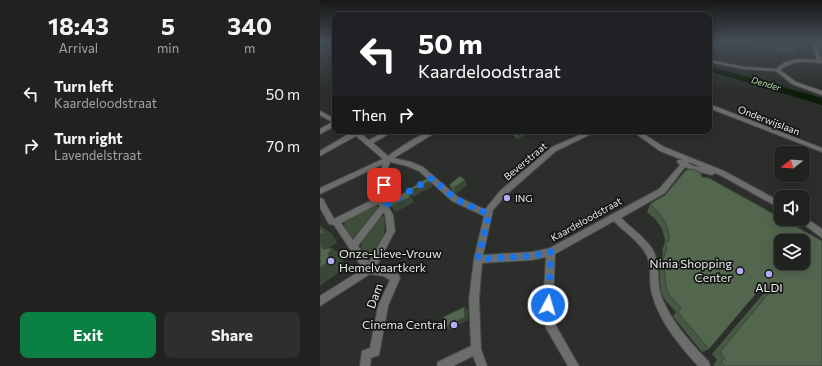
<!DOCTYPE html>
<html lang="en">
<head>
<meta charset="utf-8">
<style>
  :root { --surface:#202220; --page:#2d2f2d; --text:#f1f3f6; --muted:#a2a4a5; --line:#3d3f3e; --accent:#0b8043 }
  body { margin:0; font-family:Commissioner,sans-serif; background:var(--page); color:var(--text); height:100vh; display:flex; flex-direction:column; font-size:15px; white-space:nowrap }
  * { box-sizing:border-box; margin:0 }
  p { font-size:13px; color:var(--muted) }
  .icon { flex:none; width:22px; height:22px; fill:none; stroke:currentColor; stroke-width:2; stroke-linecap:round; stroke-linejoin:round }
  .map { position:relative; flex:1; overflow:hidden }
  .drawer { display:flex; flex-direction:column; background:var(--surface); width:320px }
  .drawer>* { flex:none }
  .top-card { position:absolute; left:12px; top:12px; width:380px; height:122px; border-radius:8px; box-shadow:0 2px 10px #0003,0 0 0 1px var(--line); background:#202124; color:#fff; overflow:hidden }
  .needle { width:26px; rotate:253deg }
  .buttons { position:absolute; left:454px; top:146px; display:grid; gap:8px }
  .buttons a { display:grid; place-items:center; width:36px; height:36px; border-radius:8px; background:var(--surface); box-shadow:0 2px 10px #0003,0 0 0 1px var(--line); font-size:20px }
  .pin { position:absolute; display:grid; place-items:center; width:34px; height:34px; color:#fff; margin:-17px; border-radius:8px; box-shadow:0 2px 6px #0006 }
  .me { position:absolute; width:44px; margin:-22px; rotate:6deg; stroke-linejoin:round; filter:drop-shadow(0 0 3px #0008) }
  .turn { display:flex; align-items:center; gap:14px; height:84px; padding:0 20px; font-size:18px }
  .turn .icon { width:52px; height:52px; stroke-width:2.5 }
  .turn b { display:block; font-size:28px; line-height:34px }
  .then { display:flex; align-items:center; height:38px; padding:0 20px; background:#0003; gap:8px; font-size:15px }
  .eta { display:flex; justify-content:space-evenly; align-items:center; height:68px; text-align:center }
  .eta b { font-size:24px; font-weight:700; line-height:28px }
  .button { display:flex; gap:8px; margin-top:auto; padding:8px 20px }
  .button a { flex:1; height:46px; border-radius:8px; background:var(--accent); color:#fff; font-size:16px; font-weight:700; line-height:46px; text-align:center }
  .button a+a { background:var(--page); color:var(--text) }
  ul { padding:0; list-style:none }
  li { display:flex; align-items:center; gap:12px; height:52px; padding:0 20px }
  li div { flex:1 }
  li b { display:block; font-size:15px }
  li em { font-style:normal }
  main { display:flex; flex:1; min-height:0 }
  .map>svg:first-child { display:block }
</style>
</head>
<body>
<main>
<section class="drawer">
<div class="eta">
<div><b>18:43</b><p>Arrival</p></div>
<div><b>5</b><p>min</p></div>
<div><b>340</b><p>m</p></div>
</div>
<ul>
<li><svg class="icon" aria-label="left" viewBox="0 0 24 24"><path d="M17 20v-9H6M10 6l-5 5 5 5"/></svg><div><b>Turn left</b><p>Kaardeloodstraat</p></div><em>50 m</em></li>
<li><svg class="icon" aria-label="right" viewBox="0 0 24 24"><path d="M7 20v-9h11M14 6l5 5-5 5"/></svg><div><b>Turn right</b><p>Lavendelstraat</p></div><em>70 m</em></li>
</ul>
<div class="button"><a>Exit</a><a>Share</a></div>
</section>
<div class="map">
<svg width="502" height="366" viewBox="0 0 502 366">
  <rect width="100%" height="100%" fill="#2b2e2a"/>
  <!-- green -->
  <path fill="#3e4e39" d="M433,42H476L484,44V52L479,51V48L475,47V53L436,48L434,47Z
    M55,205L59,208L38,236L32,238L24,225L25,220Z
    M64,216C67,231 62,254 46,259L40,250C42,245 42,241 44,237C46,231 58,217 64,216Z"/>
  <!-- water -->
  <path fill="#0d1c08" d="M389,66L502,98V105L389,71Z"/>
  <g fill="none" stroke-linecap="round" stroke-linejoin="round">
    <defs>
      <path id="minor" d="M495,42L497,43L502,63C484,62 476,59 460,70L476,82L502,91V95L472,84L456,71L424,69L389,62V60L424,67L456,69L465,62L478,59L497,60L493,43Z
        M389,104L502,148V152L389,108Z
        M0,111L15,119V126L0,134V129L12,122L0,115Z
        M31,131H42L40,133L49,140L66,131H74L53,143L68,156C81,147 102,131 118,131L74,158L91,162L103,167L138,197L166,210L167,207L181,190L232,147L269,131H277L236,151L187,194L173,210L163,255L212,252L230,248L339,189L360,165L357,162L358,160H363L340,151L312,131H319L344,147L404,171L461,202V209L400,175L395,173L392,175L372,170L365,167L345,193L301,218C311,228 325,237 333,250C340,264 337,278 340,292C347,317 371,343 389,362L390,366H378C359,345 339,321 332,294C328,281 333,266 326,254C319,241 304,232 294,221L235,254L233,305L236,326L259,366H248L226,328L223,305L226,257L212,260L162,263L159,299L161,349L167,366H157L153,356L133,366H117L118,362L151,346L149,299L154,259L164,216L132,201L99,171L87,166L70,162L66,173L68,206L73,215L75,231L56,267L64,268L79,275L80,278L68,306L59,355L51,358L50,366H40L42,351L50,348L58,306L70,280L63,276L50,274L0,306V296L43,269L14,225L9,224L0,208V198L3,199L14,219L54,199L60,198V173L63,164L0,194V188L63,159L36,136L0,156V151L32,132ZM369,162L381,167L373,166L368,163ZM58,204L60,206L33,240L21,223ZM64,212L65,215L67,231L49,262L38,246Z
        M483,216L502,229V238L479,221L478,219H483Z"/>
    </defs>
    <!-- minor casing -->
    <use href="#minor" stroke="#474946" stroke-width="2"/>
    <!-- minor -->
    <use href="#minor" fill="#6a6d6a" fill-rule="evenodd"/>
  </g>
  <!-- wall -->
  <path fill="#475843" d="M502,42V56L500,46Z
    M188,131H213L198,139Z
    M382,177L502,366H395L393,365L397,360L392,354L443,294L438,290L389,349L382,352L356,320L353,316L356,312L345,300L341,292L339,267L343,254L342,250L344,245L345,240L342,229L336,220L327,212L330,204Z
    M129,185H147L136,194L132,190Z"/>
  <!-- shaded-wall -->
  <path fill="#3a4737" d="M196,131H213L198,139Z
    M145,180L147,185L136,194L134,188Z
    M110,181L113,186L93,197L89,192Z
    M87,191L94,202L76,212L71,207Z
    M0,225L12,234L17,243L10,247L11,249L12,248L25,257L22,263L25,268L0,286V268L3,249L0,244Z
    M144,307L148,310V320L130,330L126,327Z"/>
  <!-- building -->
  <path fill="#53664e" stroke="#3a4737" fill-rule="evenodd" d="M373,169L380,172L382,177L389,178L461,218V219H463L502,241V366H405L401,362L405,358L400,352L452,289L445,283L389,349L361,316L358,312L361,308L349,295L346,286L343,260L347,248L346,243L349,241V233L345,222L339,213L330,204L345,195L366,170ZM461,241H483V263H461Z
    M140,176L145,180L134,188L129,185Z
    M107,178L110,181L89,192L88,190Z
    M87,191L90,197L71,207L69,201Z
    M0,227L4,233L0,235Z
    M0,244L3,249L12,248L8,254L11,260L0,268Z
    M144,307L145,317L126,327L123,317Z"/>
  <!-- sky -->
  <linearGradient id="sky" x2="0" y2="1"><stop stop-color="#181917"/><stop offset="0.45" stop-color="#444c55"/><stop offset="1" stop-color="#444c55" stop-opacity="0"/></linearGradient>
  <rect width="502" height="93" fill="url(#sky)"/>
  <g fill="none" stroke-linecap="round" stroke-linejoin="round">
    <!-- route -->
    <path stroke="#1a73e8" stroke-width="7" stroke-dasharray="0 12.6" d="M64,185V206L112,178L135,199L169,214L158,259L212,256L231,252L228,305"/>
  </g>
  <!-- markers -->
  <g fill="#b5acf8" stroke="#141614" stroke-width="1.5">
    <circle cx="187" cy="198" r="4"/>
    <circle cx="11" cy="261" r="4"/>
    <circle cx="420" cy="271" r="4"/>
    <circle cx="449" cy="274" r="4"/>
    <circle cx="134" cy="325" r="4"/>
  </g>
  <g text-anchor="middle" stroke-width="3.5" stroke-linejoin="round" paint-order="stroke">
    <!-- far-water labels -->
    <g font-size="9" font-style="italic" fill="#badeb0" stroke="#141614">
      <text transform="translate(446 84) rotate(17)" y="3">Dender</text>
    </g>
    <!-- street labels -->
    <g font-size="10" fill="#eaebe9" stroke="#141614">
      <text transform="translate(449 120) rotate(21)" y="4">Onderwijslaan</text>
      <text transform="translate(205 161) rotate(-40)" y="4">Beverstraat</text>
      <text transform="translate(266 219) rotate(-29)" y="4">Kaardeloodstraat</text>
    </g>
    <!-- poi labels -->
    <g font-size="10" fill="#eaebe9" stroke="#141614" text-anchor="start">
      <text x="195" y="202">ING</text>
    </g>
    <!-- near-poi labels -->
    <g font-size="12" fill="#eaebe9" stroke="#141614" text-anchor="end">
      <text x="19" y="258" text-anchor="start">Onze-Lieve-Vrouw<tspan x="19" dy="14">Hemelvaartkerk</tspan></text>
      <text x="412" y="268">Ninia Shopping<tspan x="412" dy="14">Center</tspan></text>
      <text x="449" y="292" text-anchor="middle">ALDI</text>
      <text x="126" y="329">Cinema Central</text>
    </g>
    <!-- near-street labels -->
    <g font-size="12" fill="#eaebe9" stroke="#141614">
      <text transform="translate(55 296) rotate(-69)" y="4">Dam</text>
    </g>
  </g>
</svg>
<div class="buttons">
<a><svg class="needle" viewBox="-14 -14 28 28"><path d="M0-13l5 13h-10z" fill="#e53935"/><path d="M0 13l5-13h-10z" fill="#a2a4a5"/></svg></a>
<a><svg class="icon" aria-label="sound" viewBox="0 0 24 24"><path d="M4 9h4l5-4v14l-5-4H4zM17 9q2 3 0 6"/></svg></a>
<a><svg class="icon" aria-label="layers" viewBox="0 0 24 24"><path d="M12 4l9 5-9 5-9-5zM3 14l9 5 9-5"/></svg></a>
</div>
<div class="pin" style="left:64px;top:185px;background:#d93025"><svg class="icon" aria-label="arrive" viewBox="0 0 24 24"><path d="M6 21V4h12l-3 4 3 4H6"/></svg></div>
<svg class="me" style="left:228px;top:305px" viewBox="-20 -20 40 40"><circle r="17" fill="#1a73e8" stroke="#fff" stroke-width="3"/><path d="M0-11L8 9 0 5-8 9z" fill="#fff"/></svg>
<div class="top-card">
<div class="turn"><svg class="icon" aria-label="left" viewBox="0 0 24 24"><path d="M17 20v-9H6M10 6l-5 5 5 5"/></svg><div><b>50 m</b>Kaardeloodstraat</div></div>
<div class="then">Then<svg class="icon" aria-label="right" viewBox="0 0 24 24"><path d="M7 20v-9h11M14 6l5 5-5 5"/></svg></div>
</div>
</div>
</main>
</body>
</html>
